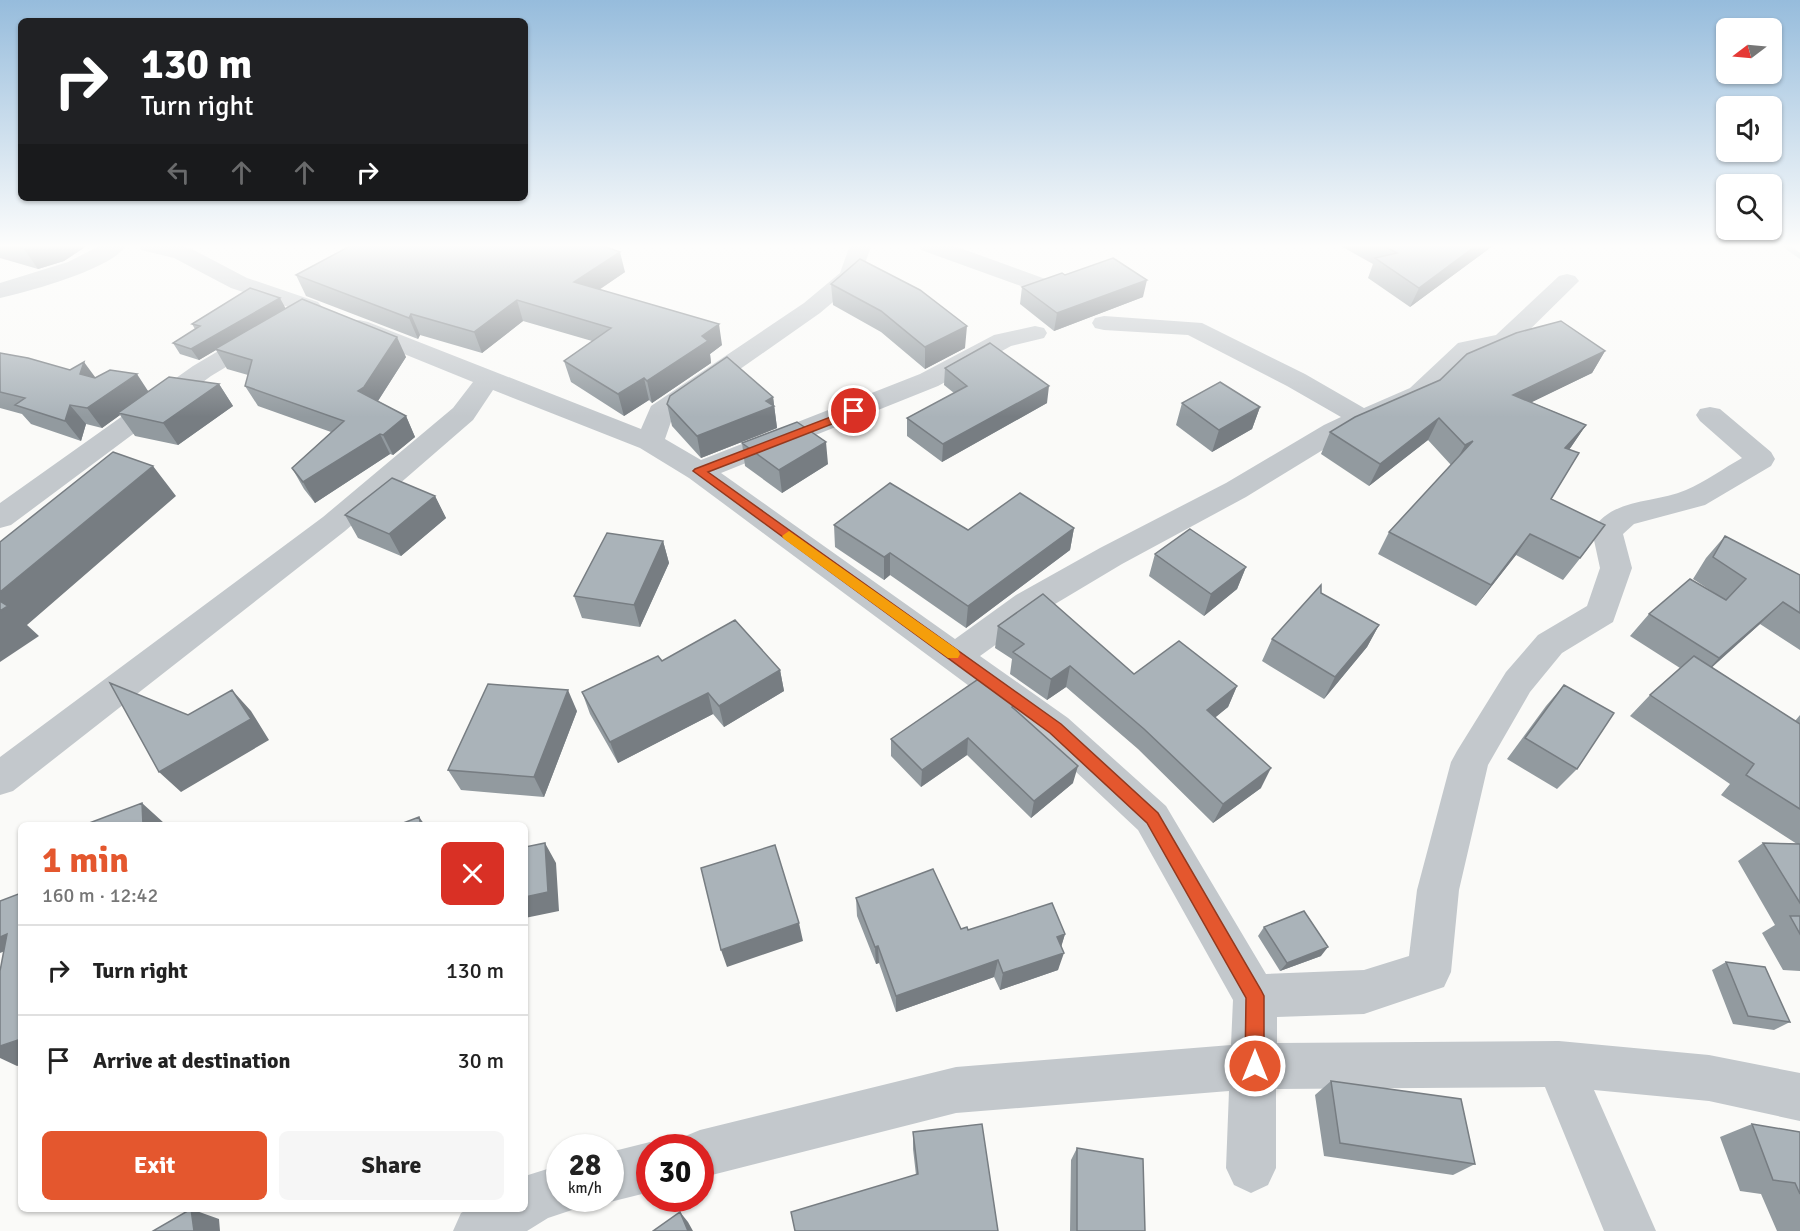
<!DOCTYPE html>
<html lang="en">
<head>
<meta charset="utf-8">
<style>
  :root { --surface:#fff; --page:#f6f6f6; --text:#222; --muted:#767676; --line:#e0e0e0; --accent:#e4572e }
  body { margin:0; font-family:Signika,sans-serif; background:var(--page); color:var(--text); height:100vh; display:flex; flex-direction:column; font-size:22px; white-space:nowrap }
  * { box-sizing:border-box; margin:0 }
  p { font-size:20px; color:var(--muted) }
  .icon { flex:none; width:33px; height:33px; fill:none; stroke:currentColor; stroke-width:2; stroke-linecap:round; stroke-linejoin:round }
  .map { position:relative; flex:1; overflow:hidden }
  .panel { position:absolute; left:18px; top:822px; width:510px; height:390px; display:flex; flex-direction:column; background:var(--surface); border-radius:9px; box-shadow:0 2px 4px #0004 }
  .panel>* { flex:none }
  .top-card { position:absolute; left:18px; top:18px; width:510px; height:183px; border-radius:9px; box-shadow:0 2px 4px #0004; background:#202124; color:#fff; overflow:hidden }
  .needle { width:39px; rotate:254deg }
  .tools { position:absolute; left:1716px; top:18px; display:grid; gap:12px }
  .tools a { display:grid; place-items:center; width:66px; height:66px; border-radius:9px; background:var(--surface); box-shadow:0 2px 4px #0004; font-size:30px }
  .speed { position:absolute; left:546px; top:1134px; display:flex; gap:12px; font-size:30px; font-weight:700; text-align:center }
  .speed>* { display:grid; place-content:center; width:78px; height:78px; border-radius:50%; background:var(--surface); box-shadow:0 2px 4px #0004; line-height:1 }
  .speed small { font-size:15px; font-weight:400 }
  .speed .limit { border:9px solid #d22; background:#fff; color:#111 }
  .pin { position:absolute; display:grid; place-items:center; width:51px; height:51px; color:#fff; margin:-26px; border:3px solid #fff; border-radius:50%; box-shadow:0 2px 6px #0007 }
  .me { position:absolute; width:66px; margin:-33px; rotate:0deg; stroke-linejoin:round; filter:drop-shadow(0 0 4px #0008) }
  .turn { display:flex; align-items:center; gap:21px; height:126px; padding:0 24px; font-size:27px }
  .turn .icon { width:78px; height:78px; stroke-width:2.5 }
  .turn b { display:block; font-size:42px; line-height:51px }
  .lanes { display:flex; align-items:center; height:57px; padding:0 24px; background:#0003; justify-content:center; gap:30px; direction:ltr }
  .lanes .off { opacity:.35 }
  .round { display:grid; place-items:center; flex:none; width:63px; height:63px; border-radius:9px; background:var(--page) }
  .overview { display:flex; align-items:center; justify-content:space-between; height:102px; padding:0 24px }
  h1 { font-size:36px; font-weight:700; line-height:45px; color:var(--accent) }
  .cta { display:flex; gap:12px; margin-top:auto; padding:12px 24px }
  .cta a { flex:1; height:69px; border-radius:9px; background:var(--accent); color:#fff; font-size:24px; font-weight:700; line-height:69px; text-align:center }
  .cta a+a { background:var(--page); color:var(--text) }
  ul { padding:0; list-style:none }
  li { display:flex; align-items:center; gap:18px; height:90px; padding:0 24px; border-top:2px solid var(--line) }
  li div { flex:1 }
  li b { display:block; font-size:22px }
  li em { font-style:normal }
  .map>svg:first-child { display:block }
</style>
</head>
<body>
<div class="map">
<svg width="1800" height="1231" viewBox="0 0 1800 1231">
  <rect width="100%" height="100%" fill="#fafaf8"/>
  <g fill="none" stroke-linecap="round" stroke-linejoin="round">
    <!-- stream -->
    <path fill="#bbc7cb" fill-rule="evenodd" d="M1780,245H1789L1800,253V259Z"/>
    <!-- minor -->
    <path fill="#c3c8cc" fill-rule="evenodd" d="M101,245H127C110,270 30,291 0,298V283L68,262Z
      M138,245H177L190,248L247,278L318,302L322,307L318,312L211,376L11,525L0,528V503L193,366L291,308L231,288L174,258L141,250Z
      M850,245H872L858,281L820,313L673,416L665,439L701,460L920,374L994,335L1035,326L1044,328L1047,333L1044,338L1011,346L938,386L721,473L955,639L1016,595L1100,548L1226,483L1324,425L1341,417L1287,386L1188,335L1104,330L1095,328L1092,323L1095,318L1104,316L1202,323L1305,374L1364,408L1410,388L1458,343L1496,335L1559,276L1567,274L1575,276L1579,281L1513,346L1475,354L1428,400L1344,437L1246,497L1122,564L1040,613L980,656L1068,718L1166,806L1266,974L1364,970L1409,956L1417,890L1451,762L1457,751L1506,672L1538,635L1587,606L1600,568L1592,531C1612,497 1654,504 1686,490C1705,482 1724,468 1742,458L1700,421L1696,415L1700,409L1710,407L1720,409L1771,452L1775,459L1771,466L1705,505L1634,524L1623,534L1632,568L1613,622L1562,653L1530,692L1488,765L1459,890L1451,972L1444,987L1364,1014L1277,1017V1043L1559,1041L1709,1055L1800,1073V1121L1709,1101L1594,1090L1656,1231H1604L1545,1087L1276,1089V1168L1268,1185L1251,1193L1234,1185L1226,1168L1229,1091L956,1113L700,1178V1148H678L683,1137L700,1130L956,1067L1231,1045L1233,1000L1138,830L1042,740L689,478L640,448L493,390L473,420L345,531L13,791L0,795V757L323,517L453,408L473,382L350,332L347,327L350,322L359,320L368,322L641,429L651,406L804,303L840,273Z
      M918,245H952L1051,281L1055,286L1051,291L1043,293L1035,291L921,250Z
      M650,1142L662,1148H650V1192L610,1202L602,1198H610V1152Z
      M560,1165V1198H581L578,1208L548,1218L527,1231H453L461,1213L468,1209H525V1176Z"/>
  </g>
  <!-- wall -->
  <path fill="#929a9f" d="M0,245H88L64,261L38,269L0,258Z
    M1339,245H1494L1410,307L1368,278L1373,264Z
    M625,272L599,290L722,345L710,354L711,363L652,403L649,400L624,416L571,382L564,361L592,341L523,321L482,353L420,335L418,339L306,296L296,275Z
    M831,284L965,348L925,369L881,332L833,305Z
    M1022,287L1143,297L1054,331L1020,304Z
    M285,308L406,357L378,401L406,416L415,437L393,455L390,454L315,503L304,489L292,468L331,432L258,406L245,386L248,375L227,369L216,350L199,360L180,354L173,343L195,329L192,324Z
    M1605,351L1592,373L1531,402L1586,425L1569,450L1551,499L1589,547L1563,580L1516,555L1476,606L1378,554L1389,532L1451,465L1428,440L1369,486L1321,454L1330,432Z
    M0,353L149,391L219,384L233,406L178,445L135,436L120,415L102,428L86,424L81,441L31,424L22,414L0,408Z
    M945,368L1047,403L942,462L907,436V418L954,393L944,385Z
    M773,397L777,428L701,458L672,426L667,404Z
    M1182,403L1260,407L1252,429L1212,452L1176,425Z
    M742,443L828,464L782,493L745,466Z
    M435,496L446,518L401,556L358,538L345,515Z
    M834,525L968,530L1074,528L1070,550L966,628L890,575L884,580L835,547Z
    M1725,536L1800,575V650L1760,624L1711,667L1795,721L1800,715V971L1783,970L1762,933L1775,925L1738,861L1763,843L1797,844L1721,795L1730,784L1630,716L1650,695L1680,668L1630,636L1649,614L1716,594L1693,579L1706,558Z
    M663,541L669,563L640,627L582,618L574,596Z
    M1155,554L1246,567L1237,589L1204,616L1149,576Z
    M1321,593L1379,625L1367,647L1324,699L1262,661L1272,639Z
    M998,626L1134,674L1237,686L1228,707L1215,717L1261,788L1213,823L1138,749L1066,687L1047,700L1010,674L1012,659L995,648Z
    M662,661L780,670L784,691L724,727L713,714L618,763L590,714L582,692Z
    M1564,685L1577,769L1557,789L1507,759L1546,706Z
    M1016,710L1073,783L1031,818L967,755L921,787L891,756V739Z
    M577,711L544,797L461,790L448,770Z
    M856,898L961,929L1065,934L1061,946L1058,970L1000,990L994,977L896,1012L879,963L876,964L857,916Z
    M1264,927L1321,956L1280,971L1258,936Z
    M1726,962L1790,1022L1774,1030L1733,1024L1712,970Z
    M1331,1081L1475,1164L1453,1175L1324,1156L1315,1095Z
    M1752,1124L1800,1132V1231H1777L1761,1194L1740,1191L1720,1137Z
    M913,1132L998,1231L916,1175L913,1149Z
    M1077,1148L1145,1231H1070L1071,1160Z"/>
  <!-- shaded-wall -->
  <path fill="#777d82" d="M39,245H88L64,261L38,269L24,249Z
    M1477,245H1494L1410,307L1419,288Z
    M620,252L625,272L579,303L574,282Z
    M1147,280L1143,297L1054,331L1057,313Z
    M280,298L286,309L215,349L216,350L199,360L191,349Z
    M517,300L523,321L482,353L474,332Z
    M411,314L420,335L418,339L409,318Z
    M719,324L722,345L710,354L711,363L652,403L647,381L702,336Z
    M967,326L965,348L925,369V347Z
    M397,337L406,357L374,407L358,391Z
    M1605,351L1592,373L1501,417L1513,395Z
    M84,362L98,381L80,374Z
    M137,374L150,394L118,413L120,415L102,428L87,408Z
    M644,378L649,400L624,416L618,394Z
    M219,384L233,406L178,445L163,423Z
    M1049,386L1047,403L942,462L943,444Z
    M773,397L777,428L701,458L697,436Z
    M70,405L86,424L81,441L65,421Z
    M1260,407L1252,429L1212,452L1219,430Z
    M406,416L415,437L393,455L383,435Z
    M1439,418L1428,440L1369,486L1380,464Z
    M1586,425L1571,447L1551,470L1565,448Z
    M380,434L390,454L315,503L303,482Z
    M1473,441L1453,467L1465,445Z
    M826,442L828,464L782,493L779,470Z
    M153,466L176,496L27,625L39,636L0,662V592Z
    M435,496L446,518L401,556L389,534Z
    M1074,528L1070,550L966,628L968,606Z
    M1530,534L1516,555L1476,606L1491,585Z
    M663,541L669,563L640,627L634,605Z
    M890,553V575L884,580V557Z
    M1246,567L1237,589L1204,616L1211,594Z
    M1783,602L1760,624L1698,680L1719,658Z
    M1379,625L1367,647L1324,699L1335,677Z
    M1070,666L1066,687L1047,700L1051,679Z
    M780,670L784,691L724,727L719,706Z
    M1237,686L1228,707L1199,731L1207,710Z
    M232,690L251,711L269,740L181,792L159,772Z
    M568,690L577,711L544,797L534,777Z
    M708,693L713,714L618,763L610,742Z
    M968,738L967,755L921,787L922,770Z
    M1078,766L1073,783L1031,818L1034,801Z
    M1271,768L1261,788L1213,823L1223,804Z
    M142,803L164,823L165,825H143Z
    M419,817L425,825H421Z
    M545,843L556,863L559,911L525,918V897Z
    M799,923L803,941L727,967L721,950Z
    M0,934H7L10,949L0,953Z
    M1065,934L1060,951L1057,937Z
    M878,946L879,963L876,964L875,947Z
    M1328,947L1321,956L1280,971L1287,963Z
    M1064,953L1058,970L1000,990L1003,973Z
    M998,960L994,977L896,1012V996Z
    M21,1039V1065L17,1066L0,1058V1046Z
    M191,1209L219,1219L220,1231H194Z
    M680,1212L688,1222L693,1231H688Z"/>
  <!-- building -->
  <path fill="#aab3b9" stroke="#777d82" stroke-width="1.5" d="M8,245H39L24,249Z
    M352,245H601L620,252L574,282L719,324L702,336L708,341L647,381L644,378L618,394L564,361L611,328L517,300L474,332L411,314L409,318L296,275Z
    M1382,245H1477L1419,288L1375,258L1397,253Z
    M1113,258L1147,280L1057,313L1022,287L1062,273L1065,275Z
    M860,259L920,290L967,326L925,347L881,311L831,284Z
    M250,288L280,298L191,349L173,343L200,326L192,324Z
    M302,299L397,337L364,387L358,391L406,416L383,435L380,434L303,482L292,468L344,421L245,386L252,360L215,349Z
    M1561,321L1605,351L1513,395L1586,425L1565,448L1579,453L1551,499L1605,525L1580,558L1530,534L1491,585L1389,532L1473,441L1465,445L1439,418L1380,464L1330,432L1355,417L1440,380L1467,354L1516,333Z
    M990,343L1049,386L943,444L907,418L967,386L945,368Z
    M0,353L28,358L70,370L84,362L80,374L95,378L110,370L137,374L87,408L70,405L65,421L15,405L25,398L0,392Z
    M727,357L773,397L766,401L774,406L697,436L667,404L670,396Z
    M169,377L219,384L163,423L118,413Z
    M1220,382L1260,407L1219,430L1182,403Z
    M797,422L826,442L779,470L742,443Z
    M113,452L153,466L0,592V542Z
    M392,478L435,496L389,534L345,515Z
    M890,483L968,530L1020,493L1074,528L968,606L890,553L884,557L834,525Z
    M1190,529L1246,567L1211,594L1155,554Z
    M607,533L663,541L634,605L574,596Z
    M1725,536L1800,575V613L1783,602L1719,658L1649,614L1690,579L1726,600L1746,579L1713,557Z
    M1321,585V593L1379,625L1335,677L1272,639Z
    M1043,594L1134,674L1179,641L1237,686L1207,710L1271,768L1223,804L1144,729L1070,666L1051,679L1013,652L1024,644L998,626Z
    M0,601L8,606L0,611Z
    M735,620L780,670L719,706L708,693L610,742L582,692L658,656L662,661Z
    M1694,656L1800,724V809L1746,775L1754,764L1650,695Z
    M980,678L1017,704L1012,707L1078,766L1034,801L968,738L922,770L891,739Z
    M110,683L188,715L232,690L251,719L159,772Z
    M488,684L568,690L534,777L448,770Z
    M1564,685L1614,713L1577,769L1525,738Z
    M142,803L143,825H84Z
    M419,817L421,825H398Z
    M545,843L548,892L525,897V847Z
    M1763,843L1800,844V903Z
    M775,845L799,923L721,950L701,868Z
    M933,869L961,929L967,927L968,930L1052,903L1065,934L1057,937L1064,953L1003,973L998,960L896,996L878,946L875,947L856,898Z
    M21,893V1039L0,1046V971L7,934L0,937V901Z
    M1304,911L1328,947L1287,963L1264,927Z
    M1790,916H1800V934Z
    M1726,962L1765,967L1790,1022L1748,1016Z
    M1331,1081L1461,1099L1475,1164L1340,1143Z
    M982,1124L998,1231H795L791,1212L918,1174L913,1132Z
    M1752,1124L1800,1132V1194L1795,1183L1773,1180Z
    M1077,1148L1143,1159L1145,1231H1077Z
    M191,1209L194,1231H153Z
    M680,1212L688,1231H653Z"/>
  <!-- sky -->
  <linearGradient id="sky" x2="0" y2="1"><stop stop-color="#96bcdc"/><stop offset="0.59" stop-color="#fdfdfc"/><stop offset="1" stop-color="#fdfdfc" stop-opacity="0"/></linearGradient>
  <rect width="1800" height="417" fill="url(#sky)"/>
  <!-- route -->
  <path fill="#e4572e" stroke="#94391e" stroke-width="1.5" d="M854,408L860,411L858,414L708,472L1061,724L1158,813L1261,990L1264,996V1066L1262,1073L1255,1076L1248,1073L1245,1066L1246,998L1147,823L1050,733L693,471L695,469Z"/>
  <!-- slow -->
  <path fill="#f59e0b" d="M789,531L958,650L960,654L958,658H948L784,539L782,536Z"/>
</svg>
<div class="tools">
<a><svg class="needle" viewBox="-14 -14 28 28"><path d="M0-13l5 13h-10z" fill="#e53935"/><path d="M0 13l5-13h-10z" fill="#767676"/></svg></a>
<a><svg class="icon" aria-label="sound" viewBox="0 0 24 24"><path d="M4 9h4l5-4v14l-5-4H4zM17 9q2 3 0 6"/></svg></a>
<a><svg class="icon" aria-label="search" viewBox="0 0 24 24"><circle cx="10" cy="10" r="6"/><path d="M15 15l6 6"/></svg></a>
</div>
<div class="speed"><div>28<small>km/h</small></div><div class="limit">30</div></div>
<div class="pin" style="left:854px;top:411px;background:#d93025"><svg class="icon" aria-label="arrive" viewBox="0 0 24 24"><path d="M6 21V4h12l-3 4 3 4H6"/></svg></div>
<svg class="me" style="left:1255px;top:1066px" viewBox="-20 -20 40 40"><circle r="17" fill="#e4572e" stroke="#fff" stroke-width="3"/><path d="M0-11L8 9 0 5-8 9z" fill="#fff"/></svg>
<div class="top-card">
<div class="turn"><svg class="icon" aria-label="right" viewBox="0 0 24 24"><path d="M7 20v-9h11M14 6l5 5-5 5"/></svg><div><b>130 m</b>Turn right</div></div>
<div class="lanes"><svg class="icon off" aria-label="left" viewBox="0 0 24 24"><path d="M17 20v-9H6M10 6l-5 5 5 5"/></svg><svg class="icon off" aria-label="ahead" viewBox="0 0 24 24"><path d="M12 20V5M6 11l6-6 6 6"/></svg><svg class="icon off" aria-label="ahead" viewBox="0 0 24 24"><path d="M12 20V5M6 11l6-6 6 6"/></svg><svg class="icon" aria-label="right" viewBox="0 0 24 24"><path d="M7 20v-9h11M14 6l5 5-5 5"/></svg></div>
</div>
<section class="panel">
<div class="overview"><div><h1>1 min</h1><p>160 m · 12:42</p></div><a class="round" style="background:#d93025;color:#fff"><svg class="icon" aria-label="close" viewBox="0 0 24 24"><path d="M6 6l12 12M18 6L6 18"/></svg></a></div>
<ul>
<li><svg class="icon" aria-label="right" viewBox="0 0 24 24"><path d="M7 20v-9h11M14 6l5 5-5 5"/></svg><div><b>Turn right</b></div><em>130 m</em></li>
<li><svg class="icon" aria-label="arrive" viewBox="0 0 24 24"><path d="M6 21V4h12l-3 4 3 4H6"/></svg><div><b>Arrive at destination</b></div><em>30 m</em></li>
</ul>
<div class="cta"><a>Exit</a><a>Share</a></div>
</section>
</div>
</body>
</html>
